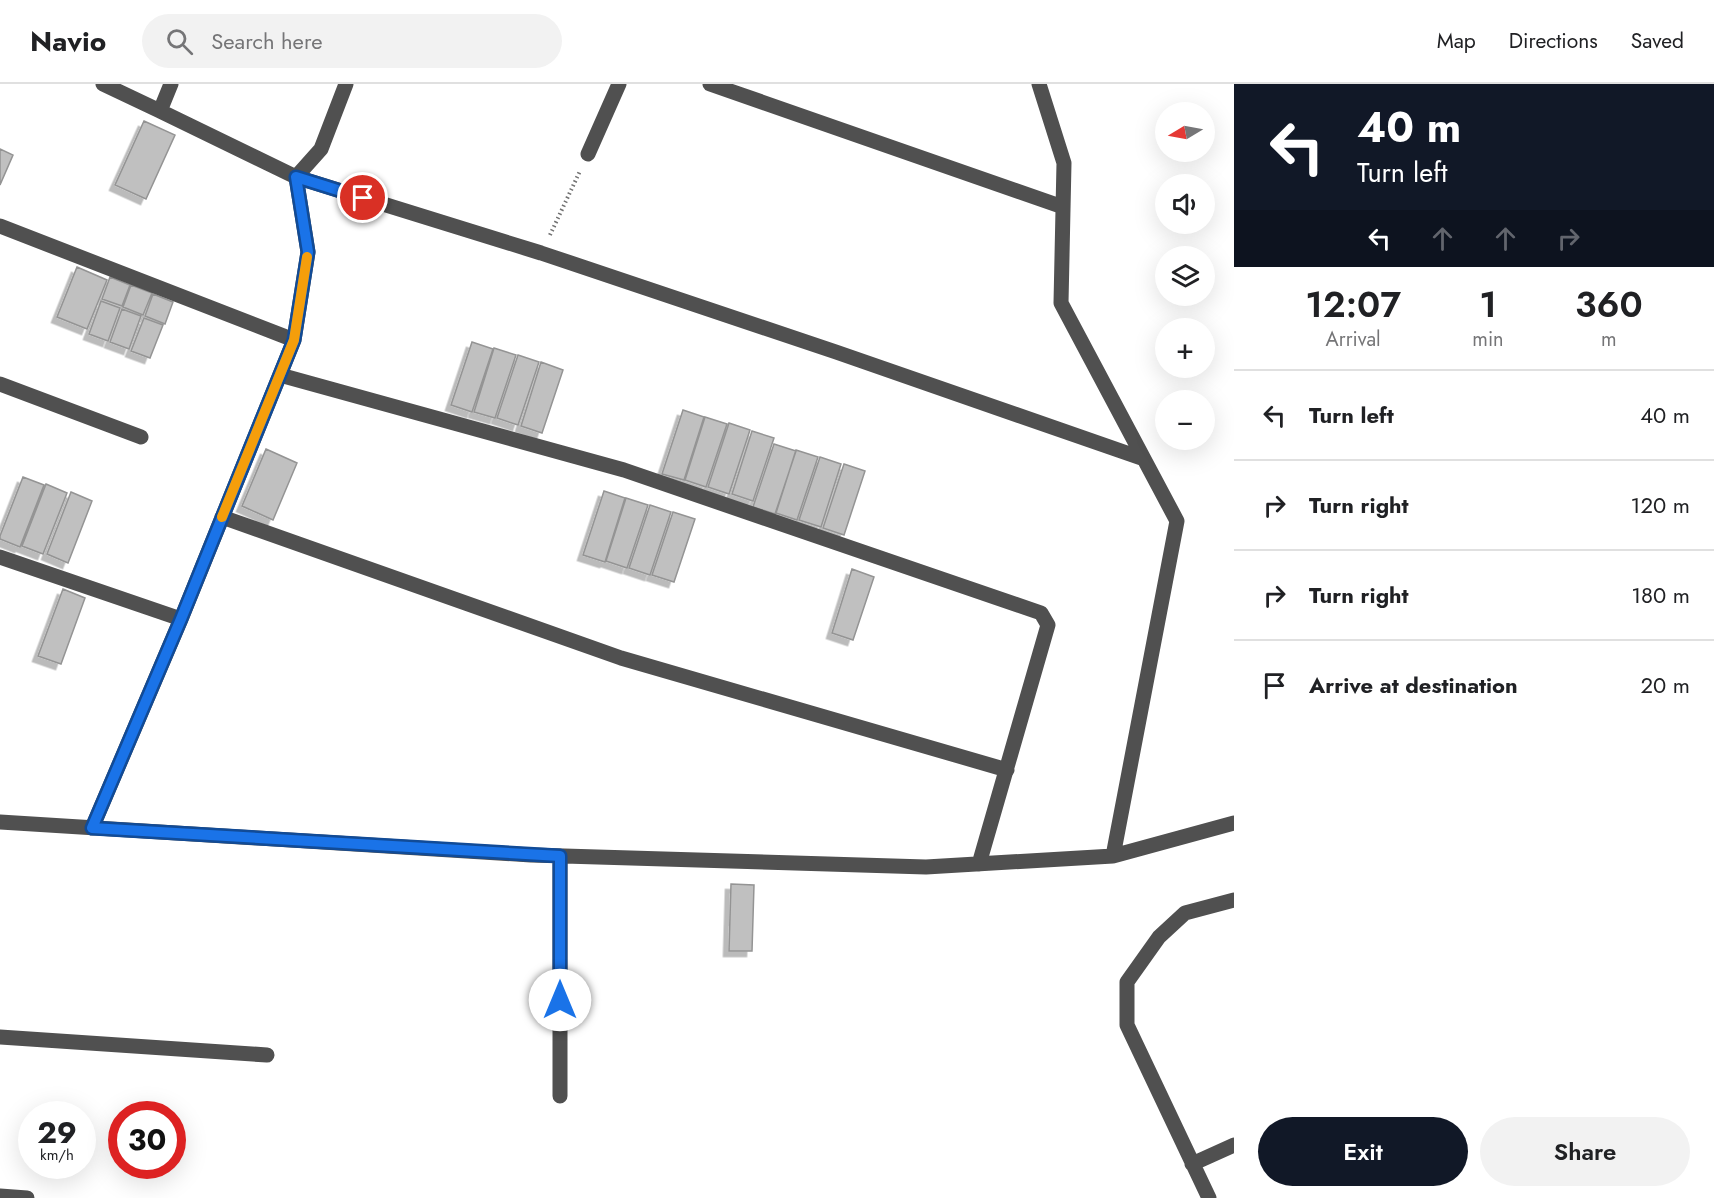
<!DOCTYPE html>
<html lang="en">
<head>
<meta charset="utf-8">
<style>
  :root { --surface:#fff; --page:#f2f2f2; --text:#202124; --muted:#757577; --line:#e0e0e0; --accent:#111827 }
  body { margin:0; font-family:Jost,sans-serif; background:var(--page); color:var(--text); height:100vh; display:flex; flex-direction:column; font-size:22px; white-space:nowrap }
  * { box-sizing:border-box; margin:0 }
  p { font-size:20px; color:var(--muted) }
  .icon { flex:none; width:33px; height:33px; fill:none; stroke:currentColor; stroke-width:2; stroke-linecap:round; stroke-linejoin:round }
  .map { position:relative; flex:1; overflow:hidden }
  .panel { display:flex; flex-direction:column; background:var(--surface); width:480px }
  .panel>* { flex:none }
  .banner { background:#111827; color:#fff; overflow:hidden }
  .needle { width:39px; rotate:260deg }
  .tools { position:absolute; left:1155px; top:18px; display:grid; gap:12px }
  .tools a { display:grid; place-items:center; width:60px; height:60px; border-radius:50%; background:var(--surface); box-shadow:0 6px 24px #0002; font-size:30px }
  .speed { position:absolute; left:18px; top:1017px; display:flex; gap:12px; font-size:30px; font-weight:700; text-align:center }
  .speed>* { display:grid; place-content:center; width:78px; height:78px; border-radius:50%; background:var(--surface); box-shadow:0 6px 24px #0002; line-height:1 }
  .speed small { font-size:15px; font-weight:400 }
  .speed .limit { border:9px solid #d22; background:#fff; color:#111 }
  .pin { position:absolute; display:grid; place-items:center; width:51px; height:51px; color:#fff; margin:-26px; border:3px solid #fff; border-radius:50%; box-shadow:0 2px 6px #0007 }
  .me { position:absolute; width:66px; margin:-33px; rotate:0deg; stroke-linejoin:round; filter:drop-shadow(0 0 4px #0008) }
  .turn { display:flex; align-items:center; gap:21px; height:126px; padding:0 24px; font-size:27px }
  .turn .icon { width:78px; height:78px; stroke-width:2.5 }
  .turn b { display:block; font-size:42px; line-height:51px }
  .lanes { display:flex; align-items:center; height:57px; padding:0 24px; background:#0003; justify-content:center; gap:30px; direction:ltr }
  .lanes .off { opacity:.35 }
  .eta { display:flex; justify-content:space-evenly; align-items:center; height:102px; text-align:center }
  .eta b { font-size:36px; font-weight:600; line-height:42px }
  .action { display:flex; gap:12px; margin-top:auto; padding:12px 24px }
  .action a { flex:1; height:69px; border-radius:36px; background:var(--accent); color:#fff; font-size:24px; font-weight:600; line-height:69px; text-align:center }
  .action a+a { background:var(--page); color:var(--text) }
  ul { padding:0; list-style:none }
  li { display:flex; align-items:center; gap:18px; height:90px; padding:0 24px; border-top:2px solid var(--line) }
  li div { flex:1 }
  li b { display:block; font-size:22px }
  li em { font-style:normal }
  header { display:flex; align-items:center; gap:36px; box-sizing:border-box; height:84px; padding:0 30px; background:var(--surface); border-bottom:2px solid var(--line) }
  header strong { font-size:28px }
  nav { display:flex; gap:33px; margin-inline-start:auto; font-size:21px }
  .search { width:420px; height:54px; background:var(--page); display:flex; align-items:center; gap:15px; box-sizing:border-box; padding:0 21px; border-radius:33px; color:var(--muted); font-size:22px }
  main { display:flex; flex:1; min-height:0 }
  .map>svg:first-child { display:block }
</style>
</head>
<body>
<header>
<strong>Navio</strong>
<div class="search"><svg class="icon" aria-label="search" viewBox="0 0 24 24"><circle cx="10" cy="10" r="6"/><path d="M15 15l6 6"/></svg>Search here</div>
<nav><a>Map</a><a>Directions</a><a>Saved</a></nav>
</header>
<main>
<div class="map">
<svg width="1234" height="1114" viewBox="0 0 1234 1114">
  <defs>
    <filter id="shadow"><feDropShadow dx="-5.5" dy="5.5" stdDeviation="0" flood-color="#0004"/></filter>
  </defs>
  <rect width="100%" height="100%" fill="#fff"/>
  <!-- building -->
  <path fill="#c0c0c0" stroke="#949494" stroke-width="1.5" filter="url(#shadow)" d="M144,37L175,51L146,115L115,101Z
    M0,65L13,71L0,101Z
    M77,183L107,196L87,245L57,233Z
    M110,193L130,201L122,222L102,215Z
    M131,201L152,209L143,231L123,223Z
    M153,210L173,218L165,240L145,232Z
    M101,217L120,224L108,257L89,250Z
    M122,225L141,232L129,265L110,258Z
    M144,234L163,241L150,274L131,267Z
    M472,258L493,265L472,328L451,321Z
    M494,264L516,271L495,334L474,328Z
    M518,271L539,278L518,341L497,334Z
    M541,278L563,286L542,349L521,342Z
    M683,326L704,333L684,396L662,390Z
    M705,333L727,340L706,403L685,396Z
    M729,339L750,346L729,410L708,403Z
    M752,347L774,354L753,417L732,410Z
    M774,360L796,367L775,430L753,423Z
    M266,365L297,379L273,436L242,422Z
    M796,366L818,373L797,436L776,429Z
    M820,373L841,380L821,443L799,436Z
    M844,380L865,387L844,451L823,444Z
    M23,393L44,401L20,463L0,455V452Z
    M46,400L67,409L43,470L22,462Z
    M604,407L625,414L605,478L583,471Z
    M71,408L92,417L68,479L47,470Z
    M626,414L648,421L627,484L606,477Z
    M650,421L671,428L650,491L629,484Z
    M673,428L695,435L674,498L652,491Z
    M852,485L874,493L853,556L832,549Z
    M63,505L85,514L61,580L38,572Z
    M731,800L754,801L752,867H729Z"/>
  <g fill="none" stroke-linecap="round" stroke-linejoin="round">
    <!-- path -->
    <path stroke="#727272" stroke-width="4" stroke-dasharray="1.5 3" stroke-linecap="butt" d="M550,151L580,87"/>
    <!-- minor -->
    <path stroke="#505050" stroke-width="15" d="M103,0L160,27
      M171,0L160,27L296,93L541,169L836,268L1144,375
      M710,0L1063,123
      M1039,0L1064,79L1061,219L1177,437L1113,772
      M588,70L619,0
      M0,142L294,256
      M280,291L624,386L1041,529L1048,541L979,780
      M0,300L141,353
      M222,433L621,574L1007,686
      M0,473L181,535
      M0,738L531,771L926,783L1113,772L1234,739
      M92,744L181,535L294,256L308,168L296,93L321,65L346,0
      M560,772V1012
      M0,953L267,971
      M1192,1080L1234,1061
      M0,1112L27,1114
      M1209,1114L1127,941V898L1159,853L1185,829L1234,816"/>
  </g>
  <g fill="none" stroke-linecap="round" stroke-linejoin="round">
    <defs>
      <path id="route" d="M363,114L296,93L308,168L294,256L181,535L92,744L560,772V916"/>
    </defs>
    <!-- route casing -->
    <use href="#route" stroke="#114b97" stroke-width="15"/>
    <!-- route -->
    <use href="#route" stroke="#1a73e8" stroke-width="10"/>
    <!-- slow -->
    <path stroke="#f59e0b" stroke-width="10" d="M222,433L294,256L307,173"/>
  </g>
</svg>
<div class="tools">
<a><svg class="needle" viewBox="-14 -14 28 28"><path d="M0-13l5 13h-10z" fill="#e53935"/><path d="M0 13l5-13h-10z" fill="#757577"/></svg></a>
<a><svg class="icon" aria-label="sound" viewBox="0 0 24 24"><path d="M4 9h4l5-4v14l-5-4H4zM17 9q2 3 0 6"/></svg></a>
<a><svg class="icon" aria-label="layers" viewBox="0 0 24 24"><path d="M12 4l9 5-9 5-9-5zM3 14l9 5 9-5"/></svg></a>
<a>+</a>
<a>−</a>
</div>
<div class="speed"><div>29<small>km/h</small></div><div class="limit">30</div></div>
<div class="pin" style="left:363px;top:114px;background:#d93025"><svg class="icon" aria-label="arrive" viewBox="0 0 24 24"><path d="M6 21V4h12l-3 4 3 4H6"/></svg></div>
<svg class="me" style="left:560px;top:916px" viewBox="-20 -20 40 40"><circle r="19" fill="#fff"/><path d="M0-13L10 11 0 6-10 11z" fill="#1a73e8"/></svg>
</div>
<section class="panel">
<div class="banner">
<div class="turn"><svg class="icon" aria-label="left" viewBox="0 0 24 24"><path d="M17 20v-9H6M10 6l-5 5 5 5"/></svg><div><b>40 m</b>Turn left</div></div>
<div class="lanes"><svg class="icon" aria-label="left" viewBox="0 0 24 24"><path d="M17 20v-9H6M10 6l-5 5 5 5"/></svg><svg class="icon off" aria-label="ahead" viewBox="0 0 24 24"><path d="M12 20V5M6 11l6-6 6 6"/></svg><svg class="icon off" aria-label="ahead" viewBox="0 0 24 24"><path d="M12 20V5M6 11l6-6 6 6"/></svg><svg class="icon off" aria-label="right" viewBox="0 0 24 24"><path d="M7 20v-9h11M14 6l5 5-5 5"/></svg></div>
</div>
<div class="eta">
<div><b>12:07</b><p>Arrival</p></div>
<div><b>1</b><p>min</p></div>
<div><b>360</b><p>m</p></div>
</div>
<ul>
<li><svg class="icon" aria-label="left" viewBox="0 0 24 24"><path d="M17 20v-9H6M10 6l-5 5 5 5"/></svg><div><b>Turn left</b></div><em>40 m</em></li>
<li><svg class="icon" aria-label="right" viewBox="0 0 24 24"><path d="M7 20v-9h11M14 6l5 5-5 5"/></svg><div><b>Turn right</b></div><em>120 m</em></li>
<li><svg class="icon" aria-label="right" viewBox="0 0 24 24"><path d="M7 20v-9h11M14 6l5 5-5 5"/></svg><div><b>Turn right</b></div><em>180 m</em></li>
<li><svg class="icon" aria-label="arrive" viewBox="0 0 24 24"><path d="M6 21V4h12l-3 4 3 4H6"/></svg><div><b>Arrive at destination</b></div><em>20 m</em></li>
</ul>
<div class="action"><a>Exit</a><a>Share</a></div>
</section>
</main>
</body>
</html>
